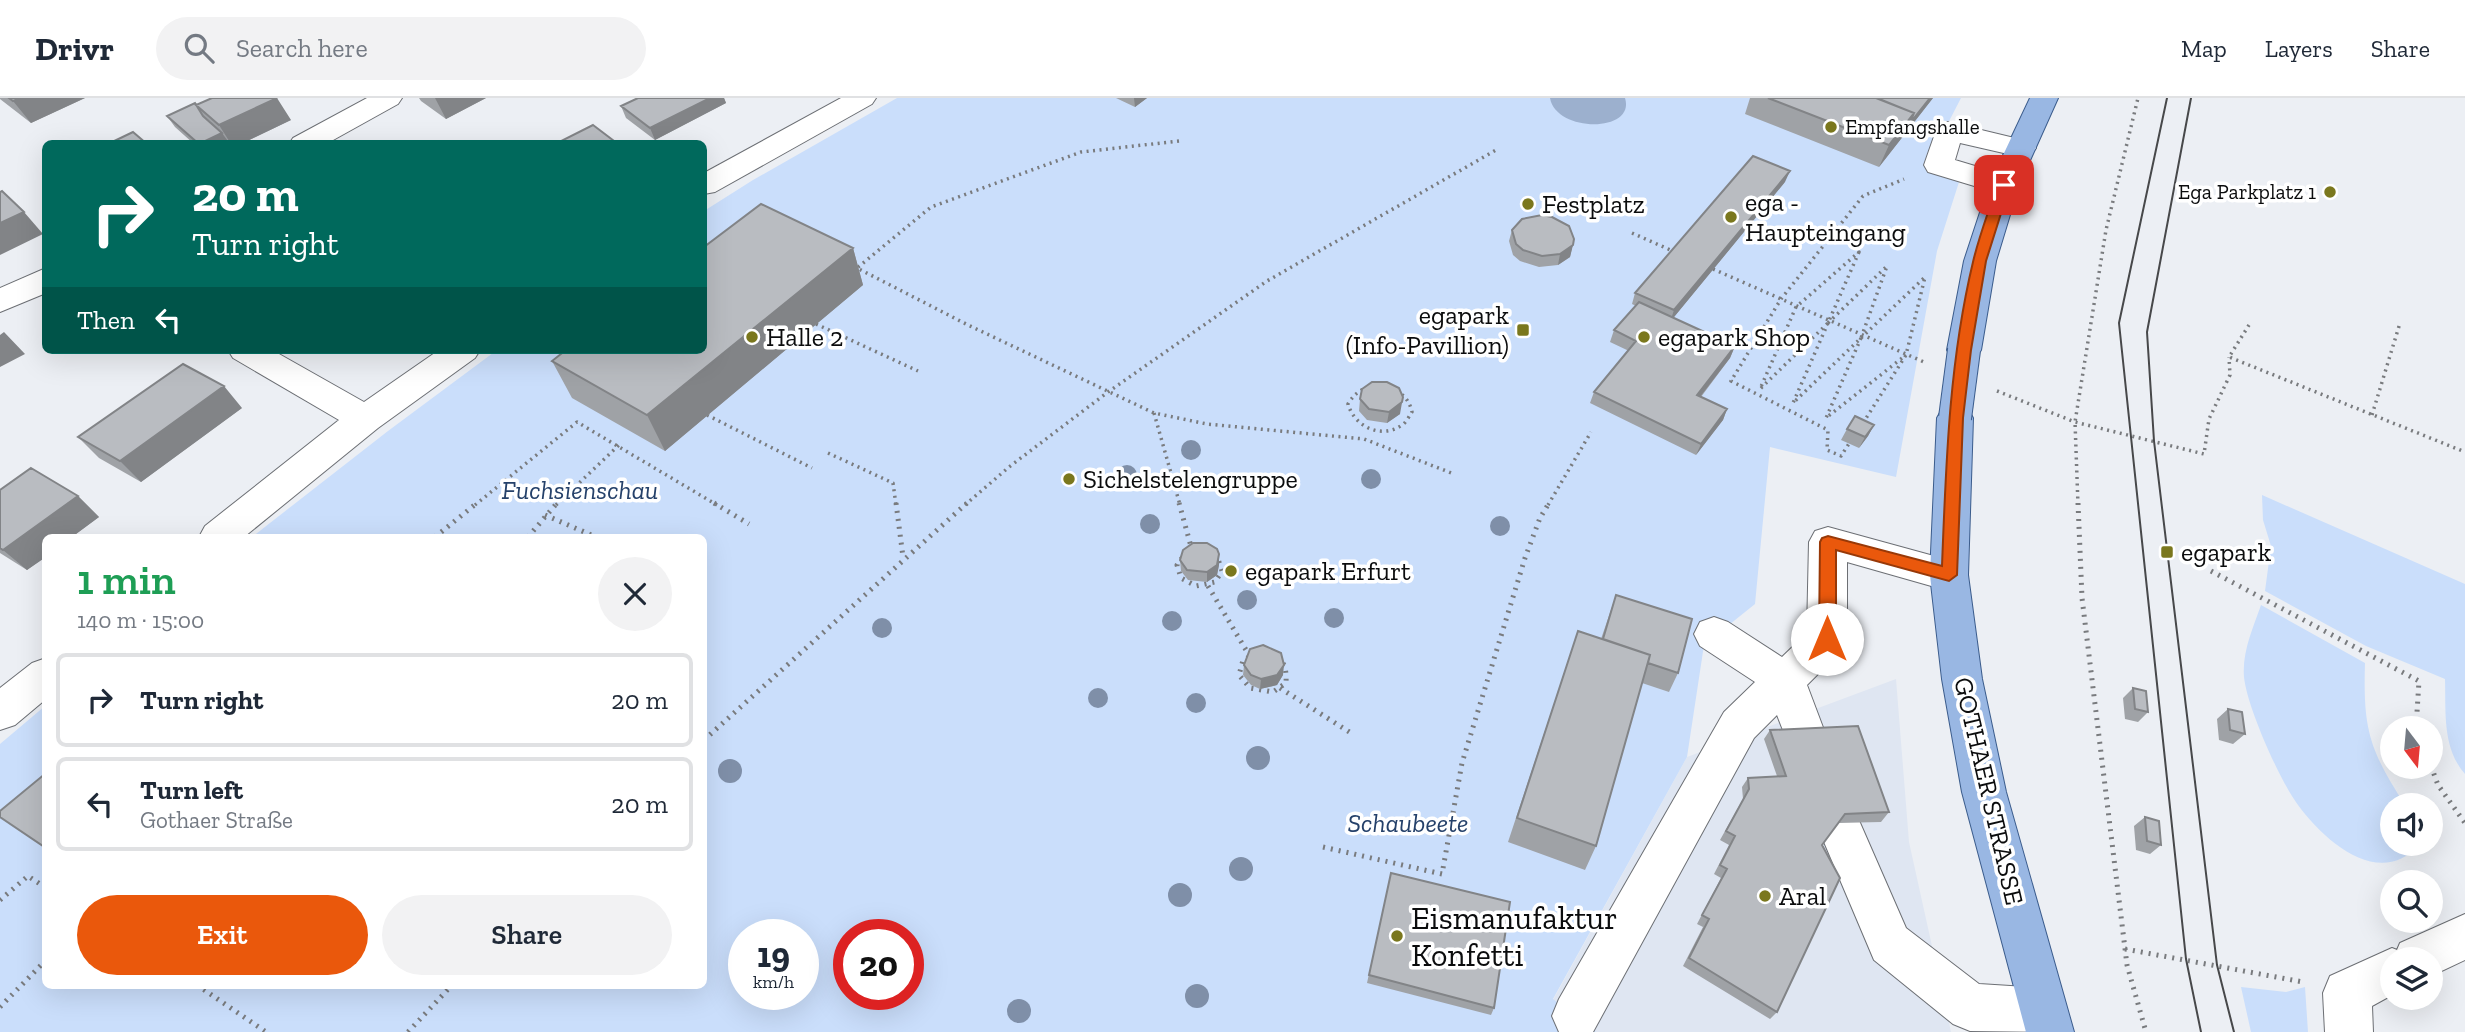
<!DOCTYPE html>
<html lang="en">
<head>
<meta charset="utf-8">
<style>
  :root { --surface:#fff; --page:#f2f2f3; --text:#1f2937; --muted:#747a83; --line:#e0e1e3; --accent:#ea580c }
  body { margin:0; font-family:"Zilla Slab",serif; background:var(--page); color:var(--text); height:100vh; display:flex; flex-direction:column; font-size:26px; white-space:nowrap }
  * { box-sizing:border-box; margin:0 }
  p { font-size:23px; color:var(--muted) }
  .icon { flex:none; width:38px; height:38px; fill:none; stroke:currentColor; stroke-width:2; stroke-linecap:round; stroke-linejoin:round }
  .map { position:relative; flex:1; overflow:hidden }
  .drawer { position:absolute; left:42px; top:436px; width:665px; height:455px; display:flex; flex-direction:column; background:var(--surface); border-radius:10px; box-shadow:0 7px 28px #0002 }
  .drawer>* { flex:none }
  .top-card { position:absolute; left:42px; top:42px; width:665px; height:214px; border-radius:10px; box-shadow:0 7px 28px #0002; background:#00695c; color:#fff; overflow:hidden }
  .needle { width:46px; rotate:164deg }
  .tools { position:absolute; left:2380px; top:618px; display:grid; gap:14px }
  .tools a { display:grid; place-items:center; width:63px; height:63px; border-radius:50%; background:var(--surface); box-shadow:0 7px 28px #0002; font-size:35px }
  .speed { position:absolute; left:728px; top:821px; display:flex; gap:14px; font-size:35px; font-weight:700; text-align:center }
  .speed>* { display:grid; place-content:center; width:91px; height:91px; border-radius:50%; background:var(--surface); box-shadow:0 7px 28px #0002; line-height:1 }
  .speed small { font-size:18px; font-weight:400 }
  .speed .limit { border:10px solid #d22; background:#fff; color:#111 }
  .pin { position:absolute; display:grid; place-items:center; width:60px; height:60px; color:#fff; margin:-30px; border-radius:14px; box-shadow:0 4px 10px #0006 }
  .me { position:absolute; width:77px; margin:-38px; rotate:0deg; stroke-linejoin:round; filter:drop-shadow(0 0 5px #0008) }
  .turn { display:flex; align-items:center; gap:24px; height:147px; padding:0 35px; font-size:32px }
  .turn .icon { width:91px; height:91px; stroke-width:2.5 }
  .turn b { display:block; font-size:49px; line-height:60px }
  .then { display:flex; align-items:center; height:66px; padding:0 35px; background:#0003; gap:14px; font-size:26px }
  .round { display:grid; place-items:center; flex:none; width:74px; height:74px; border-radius:37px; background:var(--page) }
  .summary { display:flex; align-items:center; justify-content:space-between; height:119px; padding:0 35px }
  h1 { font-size:42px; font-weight:600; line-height:52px; color:#1e9e55 }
  .button { display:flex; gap:14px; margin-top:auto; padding:14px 35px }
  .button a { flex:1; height:80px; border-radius:42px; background:var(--accent); color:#fff; font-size:28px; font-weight:600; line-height:80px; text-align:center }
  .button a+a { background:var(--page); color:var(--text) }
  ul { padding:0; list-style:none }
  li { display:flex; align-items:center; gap:21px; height:94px; margin:0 14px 10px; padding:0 21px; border:4px solid var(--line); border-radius:10px }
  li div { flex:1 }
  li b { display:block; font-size:26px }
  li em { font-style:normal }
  header { display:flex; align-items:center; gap:42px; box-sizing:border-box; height:98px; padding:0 35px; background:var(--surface); border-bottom:2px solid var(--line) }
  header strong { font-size:33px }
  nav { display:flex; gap:38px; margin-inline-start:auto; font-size:24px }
  .search { width:490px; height:63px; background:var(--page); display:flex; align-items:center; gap:18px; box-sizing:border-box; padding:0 24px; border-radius:38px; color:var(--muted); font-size:26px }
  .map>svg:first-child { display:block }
</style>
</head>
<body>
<header>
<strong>Drivr</strong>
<div class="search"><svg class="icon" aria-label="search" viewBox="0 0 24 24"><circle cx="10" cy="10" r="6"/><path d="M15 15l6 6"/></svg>Search here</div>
<nav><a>Map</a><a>Layers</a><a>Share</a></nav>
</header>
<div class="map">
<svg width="2465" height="934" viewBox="0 0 2465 934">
  <rect width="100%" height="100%" fill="#eceff4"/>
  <!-- built -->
  <path fill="#dfe6f2" d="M1896,581L1909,744L1951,934H1596L1553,902L1687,659Z"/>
  <!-- green -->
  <path fill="#cadefb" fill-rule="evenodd" d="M897,0H1961L1945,31L1934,75L1959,84L1937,153L1896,379L1770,349L1755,506L1704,547L1687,659L1553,901L1596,934H0V646L45,608L46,887H704V439H252L388,333L497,252H704V113L753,82ZM744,836H803V896H744ZM849,836H908V896H849Z
    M2262,397L2465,486V676C2442,650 2446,613 2445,581L2366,548L2265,493L2271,448L2263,422Z
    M2261,507L2365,565C2363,631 2369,651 2405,707H2392V746H2419C2381,792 2325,744 2298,707C2280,683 2247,609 2244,579C2242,554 2253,530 2261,507Z
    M2241,889L2286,894L2305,889L2308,934H2251Z"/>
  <!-- water -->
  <path fill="#9cb0ce" d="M1550,0H1625C1636,35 1556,35 1550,0Z"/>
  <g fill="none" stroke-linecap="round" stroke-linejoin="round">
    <defs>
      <path id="minor" d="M367,0H402L398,6L326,46H289L293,40Z
        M841,0H876L872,6L715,94L704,96V75Z
        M1948,24L2031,44L2036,50L2031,56L2021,59L1960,45L1955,62L2015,80L2019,87L2015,94L2004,97L1928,74L1924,67L1938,27Z
        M46,170V195L0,214V190Z
        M228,252H272L364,304L439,252H480L475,260L378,330L244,439H199L205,428L339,322L233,260Z
        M1828,429L1963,466L1968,477L1963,488L1949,493L1847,464V541L1841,553L1807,587L1827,640L1821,653L1806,658L1791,653L1777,617L1754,640L1593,934H1559L1552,918L1559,901L1724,614L1755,584L1700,548L1694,536L1700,524L1714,519L1728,524L1782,559L1807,535L1809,444L1815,433Z
        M46,560V601L15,627L0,632V590L32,565Z
        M1838,705L1854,711L1906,830L1979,886L2043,890L2060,897L2067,914L2060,931L2052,934L1970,933L1953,926L1874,862L1816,725L1822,711Z
        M2465,816V862L2431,878V861H2392V897L2372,908L2373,934H2325L2323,895L2330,878L2392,850L2397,852L2400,845Z"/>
      <path id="major" d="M2030,0H2058L2019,87L1996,163L1981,252L1976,260L1964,264L1952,260L1947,252L1964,163L1989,87Z
        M1955,307L1968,311L1973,320L1968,477L1982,581L2006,694L2074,934H2026L1962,694L1942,581L1930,477L1937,320L1942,311Z"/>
    </defs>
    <!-- minor casing -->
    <use href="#minor" stroke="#6c6f74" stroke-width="2"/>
    <!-- major casing -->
    <use href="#major" stroke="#3b5c8c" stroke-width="2"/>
    <!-- path-far1 -->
    <path stroke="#797b7e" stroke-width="3.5" stroke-dasharray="2 4.5" stroke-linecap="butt" d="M1179,43L1081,54L931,109L857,170L968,227L1154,315L1207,326L1364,341L1454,376
      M1632,135L1675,154
      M1859,154L1828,225L1760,291L1796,209Z
      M1713,171L1924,264
      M1828,225L1793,305L1861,240
      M1828,225L1887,168L1861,240
      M816,226L918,273
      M2249,227L2229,259L2465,354
      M1861,240L1826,320L1906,257
      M1861,240L1925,179L1906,257
      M1378,287C1395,290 1408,296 1412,314C1409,318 1406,325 1402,327C1381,342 1354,328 1348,306C1355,294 1364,289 1378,287Z
      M1997,293L2075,324L2204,356L2209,321L2230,277L2229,259
      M1154,315L1180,407
      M707,317L812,370
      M2372,317L2400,225
      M1863,325L1906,257
      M1852,341L1841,358L1827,352L1828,332L1731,283L1781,201L1863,98L1904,81
      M828,355L893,385L896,407
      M504,383L561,402
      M475,407L577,324L717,407
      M556,407L619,347
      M965,407L1009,369L1108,294L1267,183L1496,52
      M1548,407L1591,334
      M2078,407L2075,324L2106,132L2138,0"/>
    <!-- path -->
    <path stroke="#797b7e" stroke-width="5" stroke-dasharray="2 6" stroke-linecap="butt" d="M714,405L749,426
      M896,405L903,459
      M1179,405L1192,452
      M2078,405L2082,500L2127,867L2146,934
      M545,417L596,439
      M435,439L477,405
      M528,439L557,405
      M1200,451L1217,458L1222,473L1215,484L1196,488L1181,480L1177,467L1185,456Z
      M2211,473L2419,583L2416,630
      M1208,488L1249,557
      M1263,553C1282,559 1287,565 1286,585L1273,594L1250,590L1239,577L1243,562Z
      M1280,590L1351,635
      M704,642L967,405
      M2431,668L2438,687L2465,725
      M1323,749L1442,776L1462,665L1525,460L1540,420L1549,405
      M0,802L28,778L46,790
      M2125,851L2303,884
      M197,887L266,934
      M0,909L46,862
      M408,934L452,887"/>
    <!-- minor -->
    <use href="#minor" fill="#fff" fill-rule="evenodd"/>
    <!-- major -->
    <use href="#major" fill="#99b7e3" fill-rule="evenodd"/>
    <!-- tram -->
    <path stroke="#47484a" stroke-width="2" d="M2167,0L2119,225L2186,861L2201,934
      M2191,0L2147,234L2154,343L2217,867L2234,934"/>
    <defs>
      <path id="major-bridge" d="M1955,320L1964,252"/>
    </defs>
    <!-- major-bridge casing -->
    <use href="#major-bridge" stroke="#3b5c8c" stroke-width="34" stroke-linecap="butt"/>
    <!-- major-bridge -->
    <use href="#major-bridge" stroke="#99b7e3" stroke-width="32"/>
  </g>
  <!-- trees -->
  <g fill="#7f8fa8">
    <circle cx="1457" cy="221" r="9"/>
    <circle cx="1191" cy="352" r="10"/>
    <circle cx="1127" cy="377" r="10"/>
    <circle cx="1371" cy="381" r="10"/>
    <circle cx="1150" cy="426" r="10"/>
    <circle cx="1500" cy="428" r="10"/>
    <circle cx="1247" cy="502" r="10"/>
    <circle cx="1334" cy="520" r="10"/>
    <circle cx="1172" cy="523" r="10"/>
    <circle cx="882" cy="530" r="10"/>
    <circle cx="1098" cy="600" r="10"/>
    <circle cx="1196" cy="605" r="10"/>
    <circle cx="1258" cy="660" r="12"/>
    <circle cx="730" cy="673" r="12"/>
    <circle cx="1241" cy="771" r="12"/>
    <circle cx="1180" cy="797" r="12"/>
    <circle cx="1197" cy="898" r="12"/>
    <circle cx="1019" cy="913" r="12"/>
  </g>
  <!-- wall -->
  <path fill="#9fa2a6" d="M0,0H85L31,25L0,1Z
    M419,0H486L446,21L421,3Z
    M638,0H724L726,5L655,42L626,20L621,8Z
    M1116,0H1147L1135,9Z
    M1750,0H1933L1879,69L1745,16Z
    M197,7L291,22L241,46H194L175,29L167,18Z
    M1785,84L1673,220L1735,248L1730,260L1701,299L1727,311L1723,322L1696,357L1590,305L1594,294L1629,253L1610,244L1614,232L1636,208L1632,206L1635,195Z
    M1512,132L1574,141L1570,159L1558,167L1539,169L1520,163L1513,157L1509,143Z
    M853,150L863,187L665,353L572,300L552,263Z
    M1360,301L1400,316L1387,325L1367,322L1359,313Z
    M242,310L141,384L99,360L78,339Z
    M1874,327L1868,338L1859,350L1841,342L1847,331Z
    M0,392L78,398L99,419L27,472L0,455Z
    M1219,456V467L1217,477L1207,484L1188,482L1181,473L1180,462Z
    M1616,497L1678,575L1669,594L1642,585L1596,748L1585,772L1508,744L1578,533L1601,541Z
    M1244,567L1283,577L1277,587L1260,591L1251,587L1243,577Z
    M2133,590L2148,614L2138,624L2125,621L2123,600Z
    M2228,611L2245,636L2233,646L2219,642L2217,621Z
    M1770,632L1889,714L1881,724L1838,725L1822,747L1777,914L1770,921L1683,868L1703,829L1697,826L1721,780L1714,776L1729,747L1720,742L1743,701L1742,689L1748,680L1777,678L1764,641Z
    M2145,719L2161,747L2150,756L2136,752L2134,728Z
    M1391,775L1494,910L1491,917L1367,885Z"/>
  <!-- shaded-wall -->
  <path fill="#828487" d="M20,0H85L31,25L13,3Z
    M277,0L291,22L241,46H231L219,27Z
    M435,0H486L446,21Z
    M710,0H724L726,5L655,42L650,30Z
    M1134,0H1147L1135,9Z
    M1930,0H1933L1879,69L1889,47L1914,15Z
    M222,35L230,46H199Z
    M1790,73L1785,84L1670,224L1674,212Z
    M24,114L43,136L0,157V125Z
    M1573,147L1570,159L1558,167L1560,156Z
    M853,150L863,187L665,353L647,317Z
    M4,234L25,256L0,269V237Z
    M1735,248L1730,260L1693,308L1697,297Z
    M224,288L242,310L141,384L120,363Z
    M1403,299L1400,316L1387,325L1389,314Z
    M1727,311L1723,322L1696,357L1701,346Z
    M1874,327L1868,338L1859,350L1865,339Z
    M78,398L99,419L72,439H46V459L27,472L3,452Z
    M1219,456V467L1217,477L1207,484V474Z
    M1284,567L1283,577L1277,587L1260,591L1261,581Z"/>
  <!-- building -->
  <path fill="#b9bcc1" stroke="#828487" stroke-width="2" d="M9,0H20L13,3Z
    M212,0H277L219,27L196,7Z
    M638,0H710L650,30L621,8Z
    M1768,0H1876L1914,15L1889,47Z
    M1877,0H1930L1910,25L1914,15Z
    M195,5L203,18L222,35L199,46L167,18Z
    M593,27L618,46H557V45Z
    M133,34L147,46H108Z
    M1753,58L1790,73L1674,212L1635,195Z
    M2,93L24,114L0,125V94Z
    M761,106L853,150L647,317L552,263L566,252H704V149Z
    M1542,117L1552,119L1569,128L1574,141L1573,147L1560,156L1542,158L1523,152L1516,146L1512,132L1522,121Z
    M1639,204L1735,248L1697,297L1727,311L1701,346L1594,294L1636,243L1614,232Z
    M183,266L224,288L120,363L78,339Z
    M1372,284H1387L1399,290L1403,299L1402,304L1389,314L1369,311L1360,301L1362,291Z
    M1855,318L1874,327L1865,339L1847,331Z
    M31,370L78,398L3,452L0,450V392Z
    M1193,445H1207L1217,451L1219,456L1217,467L1207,474L1187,472L1180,462L1183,452Z
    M1616,497L1692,521L1678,575L1648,565L1650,557L1603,541Z
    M1578,533L1650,557L1596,748L1517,720Z
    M1263,547L1281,555L1284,567L1277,577L1261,581L1251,577L1244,567L1250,551Z
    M2133,590L2146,593L2148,614L2135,611Z
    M2228,611L2242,614L2245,636L2230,632Z
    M1858,628L1889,714L1845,716L1822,747L1840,780L1777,914L1689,860L1709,821L1702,817L1727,771L1720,767L1735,738L1726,733L1749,691L1748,680L1786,678L1770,632Z
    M46,675V750L0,719V713Z
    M2145,719L2159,723L2161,747L2147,743Z
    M1391,775L1510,804L1494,910L1369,877Z"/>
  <!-- route -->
  <path fill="#ea580c" stroke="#983908" stroke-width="2" d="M2004,83L2010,87L1986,163L1971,252L1963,320L1957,477L1949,483L1836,452V541L1833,546H1821L1819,541L1820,444L1822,440L1828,438L1942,468C1946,366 1949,264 1973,164C1979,138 1989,113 1997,87Z"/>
  <!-- markers -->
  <g fill="#7a771d" stroke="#fff" stroke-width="2.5">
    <circle cx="1831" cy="29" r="7"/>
    <circle cx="2330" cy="94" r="7"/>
    <circle cx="1528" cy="106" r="7"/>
    <circle cx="1731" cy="119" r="7"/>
    <rect x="1516" y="225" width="14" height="14" rx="3.5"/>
    <circle cx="752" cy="239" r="7"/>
    <circle cx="1644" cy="239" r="7"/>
    <circle cx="1069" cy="381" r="7"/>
    <rect x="2160" y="447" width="14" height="14" rx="3.5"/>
    <circle cx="1231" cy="473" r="7"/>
    <circle cx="1765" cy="798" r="7"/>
    <circle cx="1397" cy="838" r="7"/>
  </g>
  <g text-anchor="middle" stroke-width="7" stroke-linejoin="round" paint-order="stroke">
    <!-- far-poi labels -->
    <g font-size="21" fill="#0b0c0d" stroke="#fff" text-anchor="start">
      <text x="1845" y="36">Empfangshalle</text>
      <text x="2316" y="101" text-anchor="end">Ega Parkplatz 1</text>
    </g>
    <!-- poi labels -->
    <g font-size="26" fill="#0b0c0d" stroke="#fff" text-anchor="start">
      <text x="1745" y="113">ega -<tspan x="1745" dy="30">Haupteingang</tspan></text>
      <text x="1542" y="115">Festplatz</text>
      <text x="1509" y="226" text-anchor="end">egapark<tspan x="1509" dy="30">(Info-Pavillion)</tspan></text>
      <text x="766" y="248">Halle 2</text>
      <text x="1658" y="248">egapark Shop</text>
      <text x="1083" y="390">Sichelstelengruppe</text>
      <text x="2181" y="463">egapark</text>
      <text x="1245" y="482">egapark Erfurt</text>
      <text x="1779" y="807">Aral</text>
    </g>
    <!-- park labels -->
    <g font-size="26" font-style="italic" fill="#25416a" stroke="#fff">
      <text x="580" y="401">Fuchsienschau</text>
      <text x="1408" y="734">Schaubeete</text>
    </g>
    <!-- street labels -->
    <g font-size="26" fill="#0b0c0d" stroke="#fff">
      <text transform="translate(1989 693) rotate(77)" y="9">GOTHAER STRASSE</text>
    </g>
    <!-- near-poi labels -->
    <g font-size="32" fill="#0b0c0d" stroke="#fff" text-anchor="start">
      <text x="1411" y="831">Eismanufaktur<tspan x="1411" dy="37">Konfetti</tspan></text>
    </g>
  </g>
</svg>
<div class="tools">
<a><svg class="needle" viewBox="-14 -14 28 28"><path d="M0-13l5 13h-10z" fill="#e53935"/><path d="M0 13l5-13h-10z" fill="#747a83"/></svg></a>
<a><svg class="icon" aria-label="sound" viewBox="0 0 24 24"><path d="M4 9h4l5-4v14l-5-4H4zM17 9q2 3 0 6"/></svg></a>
<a><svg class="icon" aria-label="search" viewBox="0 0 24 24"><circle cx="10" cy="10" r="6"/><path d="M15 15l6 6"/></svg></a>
<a><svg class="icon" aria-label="layers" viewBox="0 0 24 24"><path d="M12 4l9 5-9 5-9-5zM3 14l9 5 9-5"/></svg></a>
</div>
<div class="speed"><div>19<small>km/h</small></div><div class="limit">20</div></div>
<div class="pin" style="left:2004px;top:87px;background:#d93025"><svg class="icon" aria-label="arrive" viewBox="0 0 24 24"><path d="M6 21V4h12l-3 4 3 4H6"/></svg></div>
<svg class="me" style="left:1827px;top:541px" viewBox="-20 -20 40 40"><circle r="19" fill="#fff"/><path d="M0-13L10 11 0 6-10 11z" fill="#ea580c"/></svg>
<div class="top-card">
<div class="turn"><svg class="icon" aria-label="right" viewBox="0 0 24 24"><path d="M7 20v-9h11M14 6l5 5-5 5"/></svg><div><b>20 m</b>Turn right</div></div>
<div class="then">Then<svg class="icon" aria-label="left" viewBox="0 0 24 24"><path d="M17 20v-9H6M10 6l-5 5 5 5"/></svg></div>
</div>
<section class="drawer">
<div class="summary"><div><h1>1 min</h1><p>140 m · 15:00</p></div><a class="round"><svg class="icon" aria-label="close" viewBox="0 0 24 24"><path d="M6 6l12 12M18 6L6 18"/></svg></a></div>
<ul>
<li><svg class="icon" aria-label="right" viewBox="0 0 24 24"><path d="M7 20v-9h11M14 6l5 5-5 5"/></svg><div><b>Turn right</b></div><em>20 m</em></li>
<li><svg class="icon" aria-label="left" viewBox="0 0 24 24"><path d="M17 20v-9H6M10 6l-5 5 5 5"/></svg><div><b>Turn left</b><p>Gothaer Straße</p></div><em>20 m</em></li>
</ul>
<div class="button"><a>Exit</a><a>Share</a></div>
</section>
</div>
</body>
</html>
